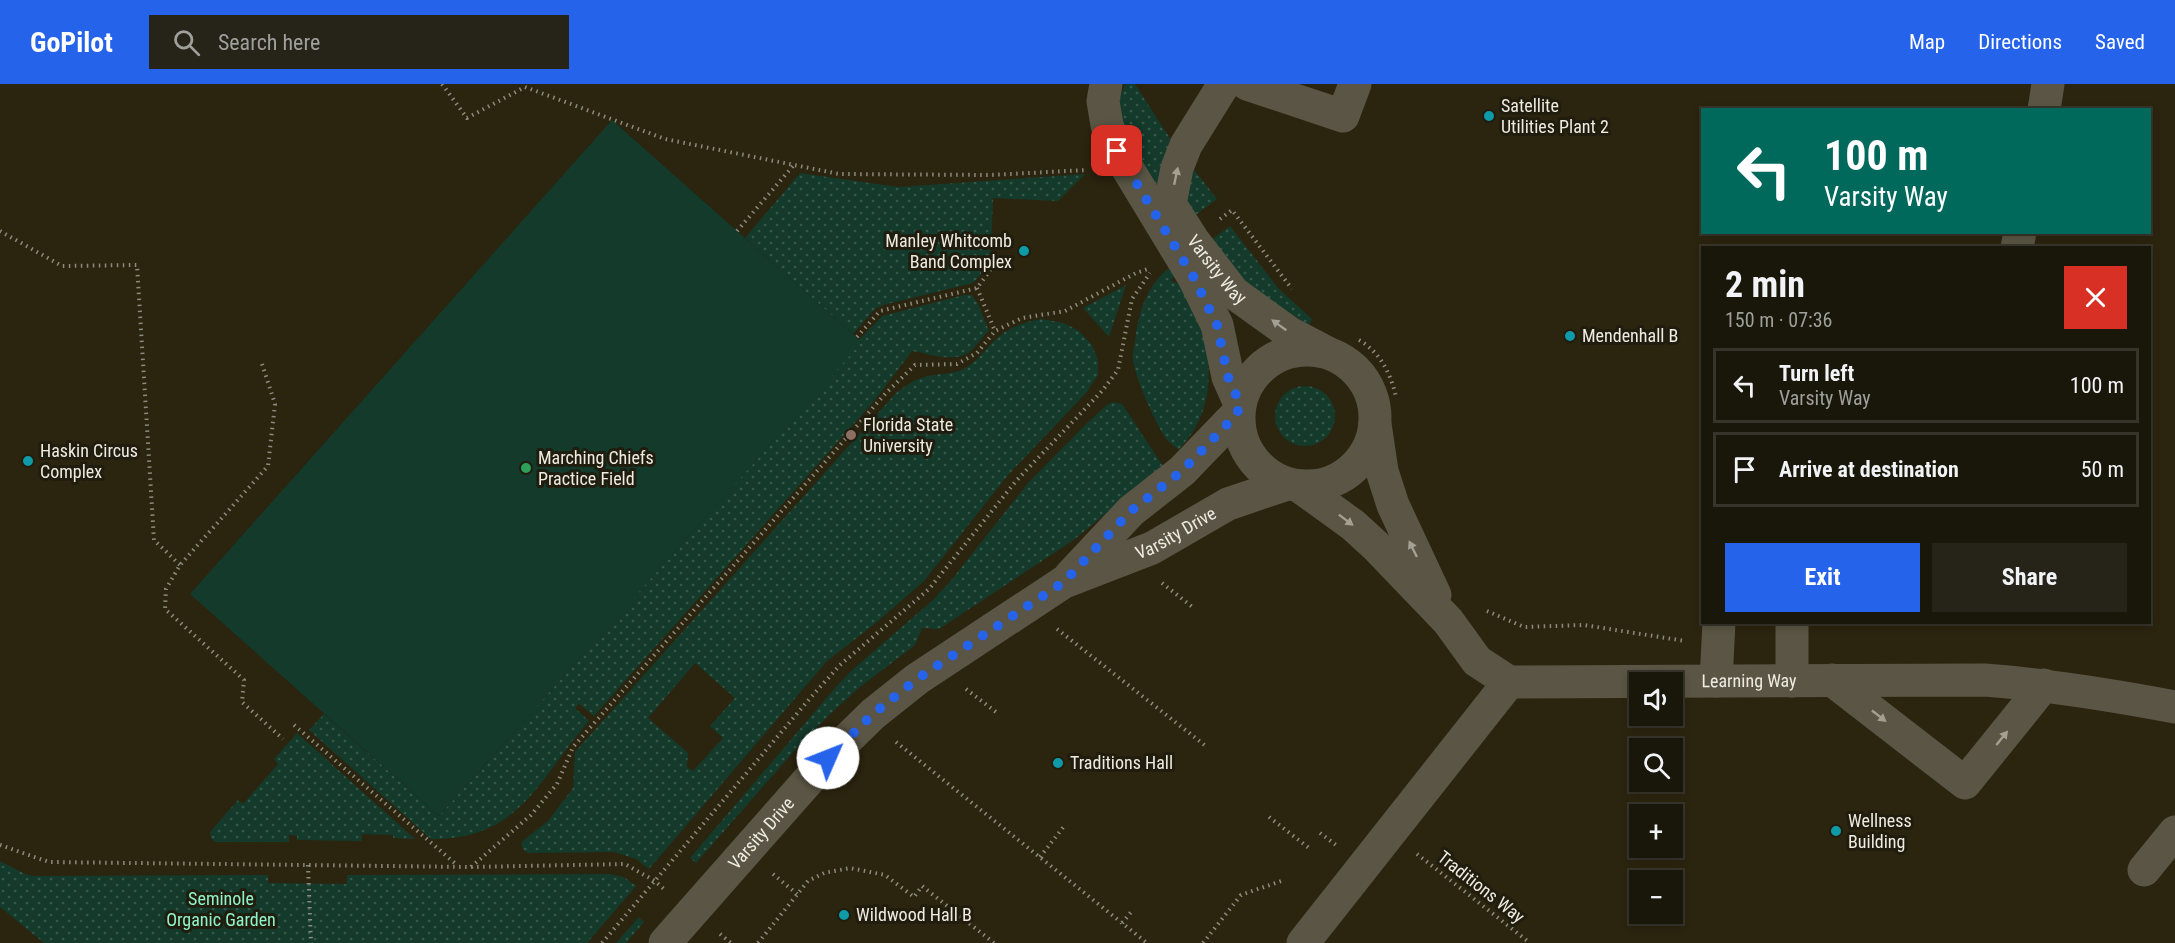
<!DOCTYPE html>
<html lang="en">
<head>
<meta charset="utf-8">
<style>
  :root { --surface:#19160a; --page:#262318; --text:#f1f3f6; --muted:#9f9f9c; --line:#37352b; --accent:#2563eb }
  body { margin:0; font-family:"Roboto Condensed",sans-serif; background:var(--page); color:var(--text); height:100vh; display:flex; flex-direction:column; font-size:22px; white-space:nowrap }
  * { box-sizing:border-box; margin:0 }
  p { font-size:20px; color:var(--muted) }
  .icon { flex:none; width:33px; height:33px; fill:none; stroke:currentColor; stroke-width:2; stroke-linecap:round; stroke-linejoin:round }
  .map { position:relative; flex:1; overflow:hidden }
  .panel { position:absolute; left:1701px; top:162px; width:450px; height:378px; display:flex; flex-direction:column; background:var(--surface); border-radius:0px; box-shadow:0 3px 9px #0003,0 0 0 2px var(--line) }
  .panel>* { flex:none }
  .top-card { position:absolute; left:1701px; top:24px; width:450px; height:126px; border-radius:0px; box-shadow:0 3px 9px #0003,0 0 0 2px var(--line); background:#00695c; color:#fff; overflow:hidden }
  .tools { position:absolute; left:1629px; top:588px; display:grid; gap:12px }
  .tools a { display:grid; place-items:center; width:54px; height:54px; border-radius:0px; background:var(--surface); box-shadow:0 3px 9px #0003,0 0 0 2px var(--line); font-size:30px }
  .pin { position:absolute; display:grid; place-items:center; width:51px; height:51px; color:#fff; margin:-26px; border-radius:12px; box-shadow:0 3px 9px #0006 }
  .me { position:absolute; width:66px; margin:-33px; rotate:46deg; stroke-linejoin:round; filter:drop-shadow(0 0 4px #0008) }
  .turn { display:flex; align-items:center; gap:21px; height:126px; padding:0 24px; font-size:27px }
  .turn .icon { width:78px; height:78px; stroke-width:2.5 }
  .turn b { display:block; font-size:42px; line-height:51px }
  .round { display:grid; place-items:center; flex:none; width:63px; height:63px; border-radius:0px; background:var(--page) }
  .headline { display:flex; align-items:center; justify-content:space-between; height:102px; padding:0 24px }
  h1 { font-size:36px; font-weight:700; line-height:45px }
  .cta { display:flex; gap:12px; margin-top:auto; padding:12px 24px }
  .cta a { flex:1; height:69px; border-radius:0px; background:var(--accent); color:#fff; font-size:24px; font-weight:700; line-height:69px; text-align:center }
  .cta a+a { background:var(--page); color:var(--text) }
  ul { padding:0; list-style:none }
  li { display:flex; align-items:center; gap:18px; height:75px; margin:0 12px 9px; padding:0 12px; border:3px solid var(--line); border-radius:0px }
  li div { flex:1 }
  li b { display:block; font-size:22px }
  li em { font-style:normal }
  header { display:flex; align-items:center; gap:36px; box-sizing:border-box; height:84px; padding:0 30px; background:var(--accent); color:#fff }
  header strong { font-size:28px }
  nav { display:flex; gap:33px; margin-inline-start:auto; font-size:21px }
  .search { width:420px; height:54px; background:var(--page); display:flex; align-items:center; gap:15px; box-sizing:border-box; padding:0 21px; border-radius:0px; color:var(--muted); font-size:22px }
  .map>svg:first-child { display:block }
</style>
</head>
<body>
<header>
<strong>GoPilot</strong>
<div class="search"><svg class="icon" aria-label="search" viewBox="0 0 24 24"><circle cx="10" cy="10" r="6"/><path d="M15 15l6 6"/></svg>Search here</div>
<nav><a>Map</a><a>Directions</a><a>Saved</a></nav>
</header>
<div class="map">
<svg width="2175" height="859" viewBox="0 0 2175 859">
  <defs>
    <pattern id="grass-dots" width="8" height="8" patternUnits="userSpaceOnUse" patternTransform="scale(1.5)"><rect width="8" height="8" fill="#133a2b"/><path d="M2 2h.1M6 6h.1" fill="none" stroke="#365749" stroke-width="1.8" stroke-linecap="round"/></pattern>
  </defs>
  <rect width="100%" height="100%" fill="#211d0e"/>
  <!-- built -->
  <path fill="#2b240f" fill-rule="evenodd" d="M0,0H2175V859H0ZM1702,26H2150V148H1702ZM1702,164H2150V538H1702ZM1640,598H1672V632H1640ZM1640,664H1672V698H1640ZM1640,730H1672V764H1640ZM1640,796H1672V830H1640Z"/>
  <!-- grass -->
  <path fill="url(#grass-dots)" fill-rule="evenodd" d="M1125,0H1135L1173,59L1157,105C1143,78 1121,49 1120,18C1119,12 1123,6 1125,0Z
    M1192,83L1217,115L1193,133L1186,123Z
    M800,89L898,103L1085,90L1058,117L993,114L991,169L983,179L982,189L973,199L883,221L875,225L853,250L745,154Z
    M1230,142L1279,205L1312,235L1309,241L1259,211L1232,187L1210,157Z
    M1172,182L1177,188L1171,197L1187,202C1205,246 1221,299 1195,344C1191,352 1184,359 1179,366C1176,363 1171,360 1168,357C1158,346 1135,293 1133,277C1132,271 1134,264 1135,258C1138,229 1147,199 1172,182Z
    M1126,201L1109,253L1083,224Z
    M964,211H972L978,220L989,247C982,252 979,259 973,265C957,281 931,270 912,267L875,316L594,632L579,620L575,624L589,637C538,695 522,755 431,755L309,646L324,630L439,732L861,258L859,256L882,232Z
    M1041,235L1064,239L1079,247L1092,261L1098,276V291L1086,309L1008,391L924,497L877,538L827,577L649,785L636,775L614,768L527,769L523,765L521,760L524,756L548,737L573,704L575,668L896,309C905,302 914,296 924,293C937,289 954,291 965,284C978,277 985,265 995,256C1008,243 1024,238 1041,235ZM695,579L735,614L710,642L723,654L693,687L687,683L688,669L648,634Z
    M1275 332a30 30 0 1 1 60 0a30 30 0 1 1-60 0Z
    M1114,318L1122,320L1163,382L1075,455L939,545L922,544L915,561L860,603L830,630L796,665L696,779L690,774L835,604L850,588L934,515L953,494L1028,399L1088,338L1108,320Z
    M297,649L415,755L393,754V751L362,750V757L297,756V752L289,751V758H215L211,754L210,748L238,716L243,720L278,680L274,675Z
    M0,777L25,790L33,792L268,791V799L347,800V791L609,790L624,793L636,802L587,859H44L0,823Z
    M639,833L644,838L626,859H616Z"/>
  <!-- pitch -->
  <path fill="#133a2b" d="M612,36L862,258L439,732L190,510Z"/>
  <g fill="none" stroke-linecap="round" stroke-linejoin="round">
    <!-- path -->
    <path stroke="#8e8a7e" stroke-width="4" stroke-dasharray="1.5 4.5" stroke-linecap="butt" d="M442,0L467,34L525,3L665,55L839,90L991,91L1086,86
      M1220,135L1232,126L1292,205
      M0,147L62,182L137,181L154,456L180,481
      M737,147L793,82
      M977,204L995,247
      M857,253L880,227L977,204L991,185
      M1359,256C1380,268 1391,290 1396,313
      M262,280L275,320L268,382L180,481L166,505L165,525L244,596L242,618L283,655
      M1162,499L1195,525
      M1487,527L1524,543L1584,541L1685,557
      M1057,545L1207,663
      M966,605L996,628
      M294,641L457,781
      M896,658L1147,859
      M1269,733L1309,764
      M1320,749L1336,761
      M0,761L49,778L471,783L625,780L655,797L665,806
      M1417,770L1530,859
      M1040,773L1065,741
      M308,781L311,859
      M471,783L531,731L557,700L573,663L886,309L915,281L957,280L977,269L995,247L1022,234L1065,227L1136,189L1148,185
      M773,790L797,810
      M1122,839L1132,827
      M720,850L731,859
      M602,859L812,612L840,581L929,505L1016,397L1102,307L1118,286L1132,215L1150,189
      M758,859L808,797L824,789L850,784L885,791L914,813L922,802L994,859
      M1203,859L1241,811L1284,796"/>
    <!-- minor -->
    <g stroke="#5a5544" stroke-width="33">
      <path d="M1106,0L1103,17L1107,41L1117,67L1194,194L1217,241L1228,293L1240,320"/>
      <path id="s1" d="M1224,0L1186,61L1177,84L1170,120L1193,156L1234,209L1288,248L1326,268"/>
      <path d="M1247,0L1343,32L1355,0"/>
      <path d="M2044,26L2048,0"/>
      <path d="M2017,164L2020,148"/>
      <circle cx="1307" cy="334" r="68"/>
      <path d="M1375,340L1382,387L1393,421L1435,511"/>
      <path d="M1299,402L1353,441L1376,462L1448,537L1477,577L1509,598"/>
      <path d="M1070,492L1131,427L1182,387L1237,330"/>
      <path d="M1792,538V597"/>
      <path d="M1832,596L1965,699L2044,601"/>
      <path d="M1716,597L1719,538"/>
      <path id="s2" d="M1509,598L1985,596C2050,601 2112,611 2175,623"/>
      <path d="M2144,786L2175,748"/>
      <path id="s3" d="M665,859L828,674L873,630L917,595L1064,498L1152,464L1228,420L1287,400"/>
      <path d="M1303,859L1509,598"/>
    </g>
  </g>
  <!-- one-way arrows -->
  <defs><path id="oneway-solid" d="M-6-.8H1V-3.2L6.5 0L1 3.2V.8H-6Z" transform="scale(1.5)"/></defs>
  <g fill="#a4a092">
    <use href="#oneway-solid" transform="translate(1176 92) rotate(-78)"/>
    <use href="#oneway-solid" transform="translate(1279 241) rotate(-144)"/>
    <use href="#oneway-solid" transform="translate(1346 436) rotate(37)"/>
    <use href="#oneway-solid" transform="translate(1413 465) rotate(-116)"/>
    <use href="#oneway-solid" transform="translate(1879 632) rotate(38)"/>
    <use href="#oneway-solid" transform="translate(2002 654) rotate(-51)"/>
  </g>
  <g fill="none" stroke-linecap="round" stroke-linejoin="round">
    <!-- route -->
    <path stroke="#2563eb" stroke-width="10" stroke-dasharray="0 18" d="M828,674L873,630L917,595L1064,498L1131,427L1182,387L1237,330L1240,320L1228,293L1217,241L1194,194L1117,67"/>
  </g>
  <!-- markers -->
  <g fill="#0f9aa8" stroke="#211d0e" stroke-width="2">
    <circle cx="1489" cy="32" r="6"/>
    <circle cx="1024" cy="167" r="6"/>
    <circle cx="1570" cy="252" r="6"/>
    <circle cx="28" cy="377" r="6"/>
    <circle cx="1058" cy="679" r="6"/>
    <circle cx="1836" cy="747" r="6"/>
    <circle cx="844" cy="831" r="6"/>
  </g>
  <circle fill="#8d6e63" stroke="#211d0e" stroke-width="2" cx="851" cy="351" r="6"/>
  <circle fill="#2e9e5b" stroke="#211d0e" stroke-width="2" cx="526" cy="384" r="6"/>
  <g text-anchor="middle" stroke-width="6" stroke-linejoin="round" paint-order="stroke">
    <!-- poi labels -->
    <g font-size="18" fill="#eeebe1" stroke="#211d0e" text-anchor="start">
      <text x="1501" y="28">Satellite<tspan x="1501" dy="21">Utilities Plant 2</tspan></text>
      <text x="1012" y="163" text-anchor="end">Manley Whitcomb<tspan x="1012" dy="21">Band Complex</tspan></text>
      <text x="1582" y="258">Mendenhall B</text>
      <text x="863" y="347">Florida State<tspan x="863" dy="21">University</tspan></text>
      <text x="40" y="373">Haskin Circus<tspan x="40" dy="21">Complex</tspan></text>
      <text x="538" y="380">Marching Chiefs<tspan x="538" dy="21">Practice Field</tspan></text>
      <text x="1070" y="685">Traditions Hall</text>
      <text x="1848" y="743">Wellness<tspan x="1848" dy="21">Building</tspan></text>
      <text x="856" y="837">Wildwood Hall B</text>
    </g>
    <!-- street labels -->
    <g font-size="18" fill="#eeebe1" stroke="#211d0e">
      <text dy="6" stroke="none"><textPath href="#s1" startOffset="214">Varsity Way</textPath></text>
      <text dy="6" stroke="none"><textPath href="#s3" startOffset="664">Varsity Drive</textPath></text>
      <text dy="6" stroke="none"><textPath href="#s2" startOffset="240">Learning Way</textPath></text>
      <text dy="6" stroke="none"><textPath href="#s3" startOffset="146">Varsity Drive</textPath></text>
      <text transform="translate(1481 803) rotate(38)" y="6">Traditions Way</text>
    </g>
    <!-- park labels -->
    <g font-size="18" fill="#8ef4c9" stroke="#211d0e">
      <text x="221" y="821">Seminole<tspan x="221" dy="21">Organic Garden</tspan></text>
    </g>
  </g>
</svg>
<div class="tools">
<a><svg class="icon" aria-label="sound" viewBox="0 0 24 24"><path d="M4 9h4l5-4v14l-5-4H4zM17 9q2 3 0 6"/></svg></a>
<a><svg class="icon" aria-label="search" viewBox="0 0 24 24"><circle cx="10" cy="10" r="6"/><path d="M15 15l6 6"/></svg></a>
<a>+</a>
<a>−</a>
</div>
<div class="pin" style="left:1117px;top:67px;background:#d93025"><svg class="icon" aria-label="arrive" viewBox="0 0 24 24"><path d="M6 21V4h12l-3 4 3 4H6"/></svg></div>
<svg class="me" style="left:828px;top:674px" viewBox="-20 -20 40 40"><circle r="19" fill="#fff"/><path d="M0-13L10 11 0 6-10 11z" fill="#2563eb"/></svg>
<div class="top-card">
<div class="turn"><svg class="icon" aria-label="left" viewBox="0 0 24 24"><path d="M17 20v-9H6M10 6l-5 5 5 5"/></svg><div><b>100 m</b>Varsity Way</div></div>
</div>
<section class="panel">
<div class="headline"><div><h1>2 min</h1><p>150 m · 07:36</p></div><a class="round" style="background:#d93025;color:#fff"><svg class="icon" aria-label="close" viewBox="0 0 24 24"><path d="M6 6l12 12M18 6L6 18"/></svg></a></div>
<ul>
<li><svg class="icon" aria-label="left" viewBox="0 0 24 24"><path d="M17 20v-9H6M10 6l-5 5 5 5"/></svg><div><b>Turn left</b><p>Varsity Way</p></div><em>100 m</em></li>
<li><svg class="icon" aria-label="arrive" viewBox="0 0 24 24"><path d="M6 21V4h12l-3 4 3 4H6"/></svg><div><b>Arrive at destination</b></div><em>50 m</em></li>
</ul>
<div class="cta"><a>Exit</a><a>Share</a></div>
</section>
</div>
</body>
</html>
